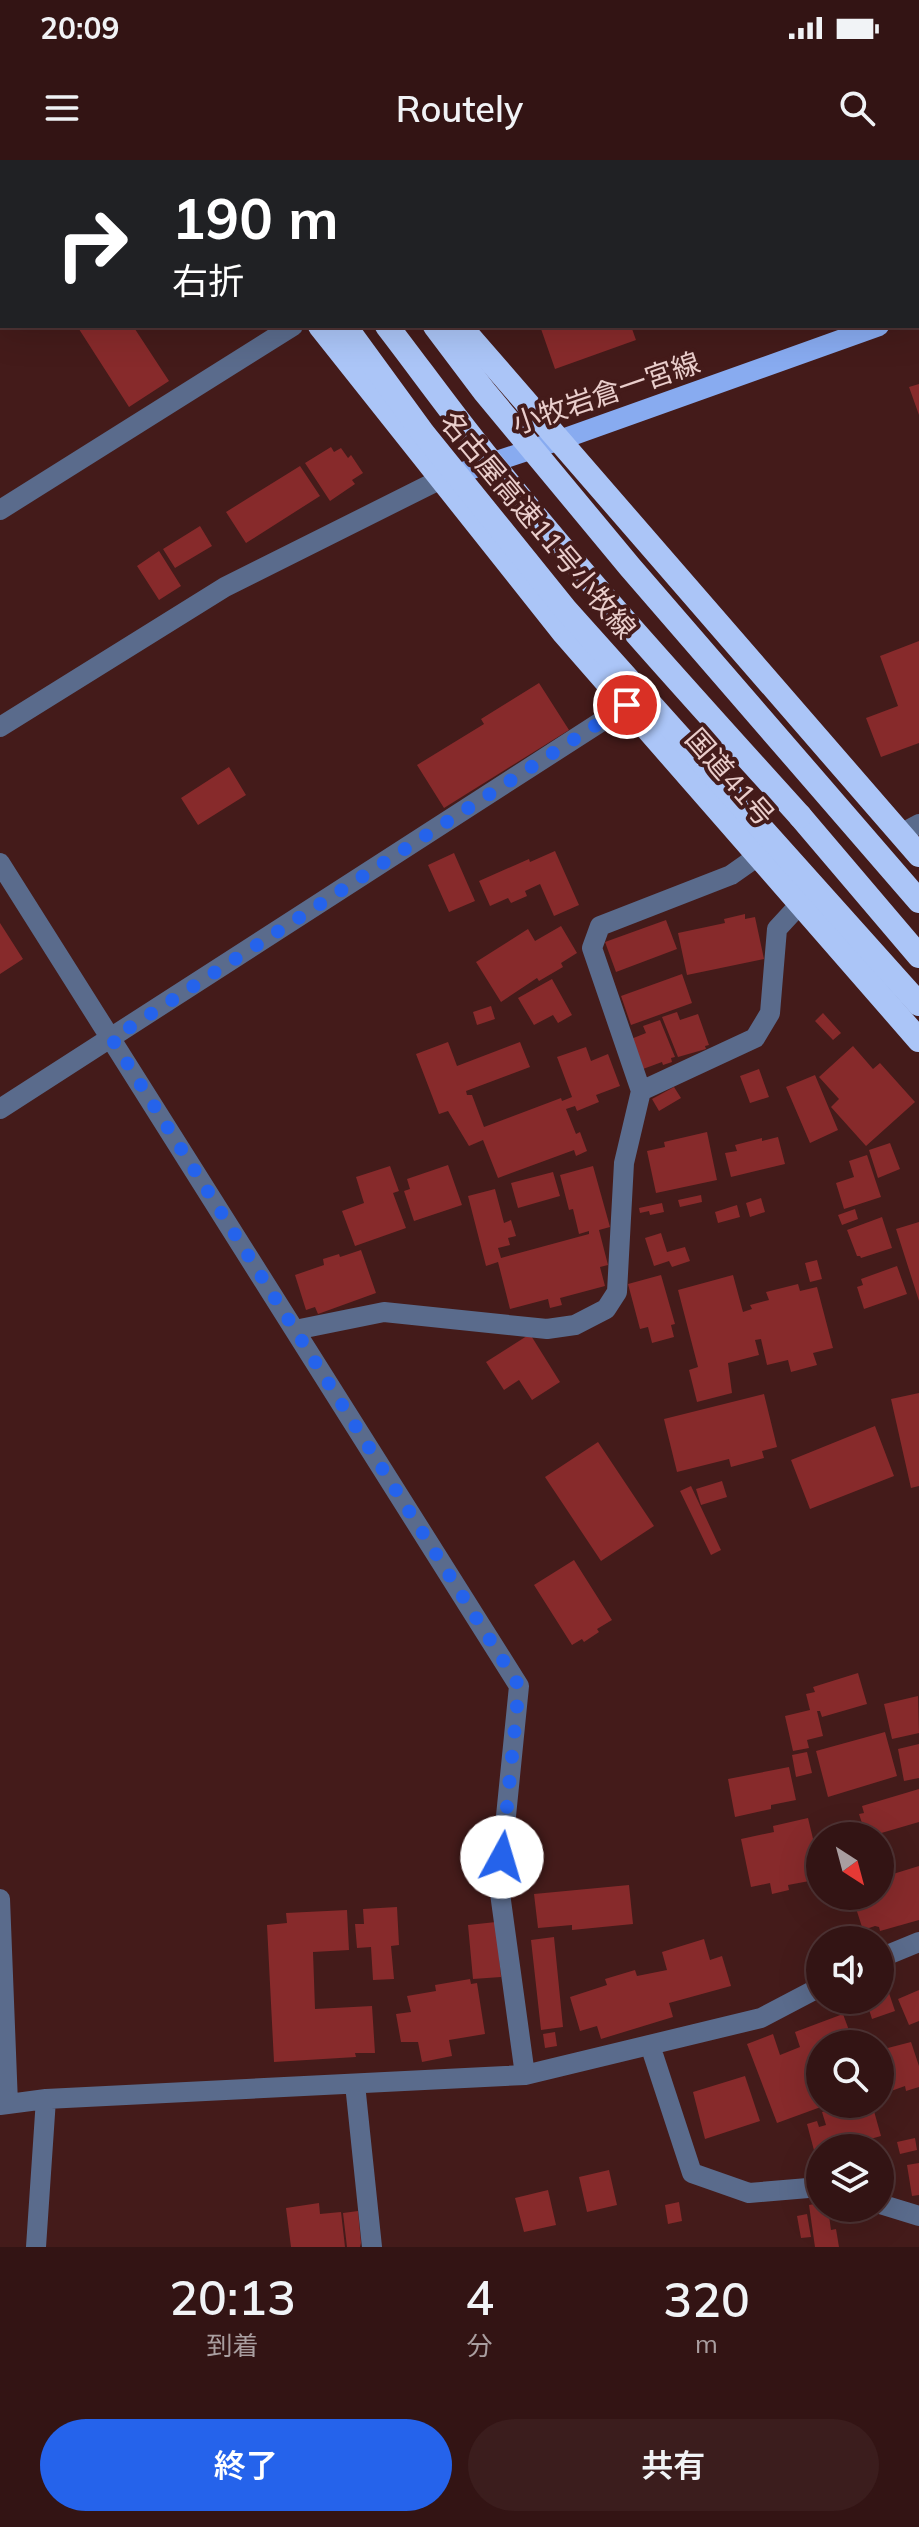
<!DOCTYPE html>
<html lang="ja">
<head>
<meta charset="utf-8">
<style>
  :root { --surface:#331414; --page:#3b1d1d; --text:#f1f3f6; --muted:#a99ea0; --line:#4e3334; --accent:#2563eb }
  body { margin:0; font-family:Mulish,"Noto Sans JP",sans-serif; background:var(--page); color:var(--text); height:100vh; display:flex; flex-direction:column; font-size:30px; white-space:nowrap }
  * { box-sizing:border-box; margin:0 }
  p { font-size:26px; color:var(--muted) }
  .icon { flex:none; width:44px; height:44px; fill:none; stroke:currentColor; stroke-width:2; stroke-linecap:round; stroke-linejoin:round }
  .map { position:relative; height:2087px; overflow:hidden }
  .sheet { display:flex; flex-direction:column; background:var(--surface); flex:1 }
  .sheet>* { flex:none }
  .guide { position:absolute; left:0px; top:0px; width:920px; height:168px; box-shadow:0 8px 32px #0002,0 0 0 2px var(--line); background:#202124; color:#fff; overflow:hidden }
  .needle { width:52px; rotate:144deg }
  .fabs { position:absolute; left:806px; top:1662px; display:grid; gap:16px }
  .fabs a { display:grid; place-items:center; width:88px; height:88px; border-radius:50%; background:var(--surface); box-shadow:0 8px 32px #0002,0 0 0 2px var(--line); font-size:40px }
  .pin { position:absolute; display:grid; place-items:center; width:68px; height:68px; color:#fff; margin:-34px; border:4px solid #fff; border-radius:50%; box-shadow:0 2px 8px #0007 }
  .me { position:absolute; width:88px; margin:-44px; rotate:6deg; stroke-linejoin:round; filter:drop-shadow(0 0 6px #0008) }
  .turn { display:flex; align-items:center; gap:28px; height:168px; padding:0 40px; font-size:36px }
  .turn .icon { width:104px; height:104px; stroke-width:2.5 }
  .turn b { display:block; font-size:56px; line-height:68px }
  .eta { display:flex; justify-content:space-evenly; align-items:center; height:136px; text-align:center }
  .eta b { font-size:48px; font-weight:600; line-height:56px }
  .button { display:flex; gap:16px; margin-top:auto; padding:16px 40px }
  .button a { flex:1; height:92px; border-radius:48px; background:var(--accent); color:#fff; font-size:32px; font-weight:600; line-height:92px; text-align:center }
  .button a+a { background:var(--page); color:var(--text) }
  .status { display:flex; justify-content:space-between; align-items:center; height:56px; padding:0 40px; background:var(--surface); direction:ltr }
  .status svg { height:22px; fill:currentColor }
  header { display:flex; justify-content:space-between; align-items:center; height:104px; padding:0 40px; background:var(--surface); font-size:36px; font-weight:600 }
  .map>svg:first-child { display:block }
</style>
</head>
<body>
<div class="status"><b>20:09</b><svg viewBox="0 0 49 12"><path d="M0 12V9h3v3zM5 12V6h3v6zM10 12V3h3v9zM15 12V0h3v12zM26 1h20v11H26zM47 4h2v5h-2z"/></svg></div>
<header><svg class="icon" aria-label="menu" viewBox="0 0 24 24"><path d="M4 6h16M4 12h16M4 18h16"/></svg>Routely<svg class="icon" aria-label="search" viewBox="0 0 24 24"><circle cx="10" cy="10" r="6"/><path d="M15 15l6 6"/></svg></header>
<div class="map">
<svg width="919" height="2087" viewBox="0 0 919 2087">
  <rect width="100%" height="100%" fill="#441b1a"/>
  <!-- building -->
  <path fill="#872a2b" d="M77,166H133L169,221L129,247Z
    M540,166H631L636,180L555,209Z
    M919,224V255L909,227Z
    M331,287L334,292L341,288L348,298L351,295L363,313L352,320L355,324L330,341L305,303Z
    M300,306L320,336L246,383L226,352Z
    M200,366L212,386L175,408L163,389Z
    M159,391L181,426L159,440L137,406Z
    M919,481V583L881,597L866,558L898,546L880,496Z
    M539,523L569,570L444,648L417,605L484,564L481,559Z
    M229,607L246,635L198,665L181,638Z
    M555,691L579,745L554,756L540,724L525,731L527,736L511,743L508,738L490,746L479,721L529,699L530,702Z
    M454,693L475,741L449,752L428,705Z
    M745,754V759L755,757L764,799L687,815L678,773L725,763L724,759Z
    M666,760L677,789L616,812L605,782Z
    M0,763L23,799L0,814Z
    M561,766L577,793L561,803L563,807L539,821L537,818L501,842L476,802L528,769L535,781Z
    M682,814L692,843L631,865L621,836Z
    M552,819L572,855L558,863L553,855L534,865L518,838Z
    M491,846L495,859L477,865L473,852Z
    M677,852L680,860L698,854L709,885L705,886L706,889L678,897L662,857Z
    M823,853L841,873L833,880L815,861Z
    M660,860L675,897L671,898L672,902L663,905L662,902L643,909L631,879L646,873L643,866Z
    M448,882L457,906L520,882L530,907L466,931L467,935H472L484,967L561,938L562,941L572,937L557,897L586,887L591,901L608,894L620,926L596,935L599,942L577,951L575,946L566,949L576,974L580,972L587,991L576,996L574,990L498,1018L483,980L469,986L448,951L439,954L416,894Z
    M853,886L873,909L880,903L915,942L866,986L831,947L839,939L819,917Z
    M759,909L769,937L750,943L740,916Z
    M815,915L838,970L810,983L786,927Z
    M674,927L681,938L659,951L652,939Z
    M707,972L717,1020L656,1033L647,991L665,987L664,982Z
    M778,977L785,1004L731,1017L725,993L737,991L735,985L762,978V981Z
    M890,983L900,1009L878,1018L869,990Z
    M867,995L881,1037L844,1049L836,1023L854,1017L849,1001Z
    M448,1005L462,1045L414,1061L404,1031L410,1029L407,1019Z
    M390,1006L399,1031L393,1033L406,1068L355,1086L342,1051L364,1043L356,1017Z
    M593,1006L610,1067L599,1070L608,1105L600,1107L605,1126L560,1138L562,1145L550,1148L548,1139L510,1149L498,1102L486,1106L468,1036L495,1029L504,1063L511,1060L516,1076L508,1078L510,1085L498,1088L501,1098L589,1074V1071L579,1074L573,1049L569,1050L560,1015Z
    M553,1012L560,1036L518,1048L511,1023Z
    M701,1035L702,1042L680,1047L678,1040Z
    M761,1038L765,1052L750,1057L746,1043Z
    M662,1043L664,1052L650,1055L649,1051L640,1053L639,1048Z
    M737,1045L740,1057L718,1063L715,1052Z
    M855,1049L858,1059L842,1065L838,1055Z
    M882,1057L892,1088L861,1098L860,1096H857L847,1070Z
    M919,1062V1141L896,1069Z
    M661,1073L667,1092L685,1087L690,1101L672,1107L669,1101L654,1106L645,1078Z
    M361,1090L376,1133L318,1154L315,1147L306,1150L295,1115L324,1105L323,1099L339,1094L340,1097Z
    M817,1100L822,1119L810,1122L805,1103Z
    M897,1106L907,1134L864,1149L857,1127L863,1125L861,1119Z
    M661,1115L675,1164L671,1165L674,1177L652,1183L648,1167L640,1169L628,1124Z
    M733,1115L743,1152L752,1149L750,1145L769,1140L766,1132L798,1124L800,1131L817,1127L833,1188L813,1193L817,1205L791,1212L788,1200L767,1205L761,1179L755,1180L759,1195L728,1203L732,1233L697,1242L689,1210L698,1207L678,1130Z
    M530,1174L560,1222L532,1240L519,1220L504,1230L486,1202Z
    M919,1233V1326L911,1328L891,1239Z
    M764,1234L777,1287L762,1291L764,1298L731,1307L729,1299L677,1312L664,1259Z
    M875,1266L894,1316L810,1349L791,1300Z
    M598,1282L654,1366L601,1401L545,1317Z
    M722,1321L727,1337L701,1345L696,1329Z
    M691,1326L721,1390L711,1395L680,1331Z
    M574,1400L612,1460L597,1469L599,1472L584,1482L582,1479L572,1485L534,1425Z
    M858,1513L867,1544L822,1557L820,1551H817L823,1576L807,1580L809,1588L793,1591L785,1556L810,1550L806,1534L815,1532L813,1527Z
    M918,1536L919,1573L892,1579L884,1544Z
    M885,1572L897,1616L828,1637L816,1591Z
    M919,1584V1618L904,1621L898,1589Z
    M807,1592L812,1613L796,1617L792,1595Z
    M789,1607L796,1640L771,1645V1649L735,1657L728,1619Z
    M919,1629V1662L871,1676H832L863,1666L859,1654L864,1653L862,1646Z
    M808,1658L820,1708V1719L788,1725L789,1730L772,1734L770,1723L751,1727L741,1679L774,1672L773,1666Z
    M919,1706V1760L880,1771L879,1767L875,1766L863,1770L852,1736H880V1718Z
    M629,1725L633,1764L572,1770V1765L538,1768L534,1734Z
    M397,1747L399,1785L391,1786L394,1819L373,1820L371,1787L357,1788L355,1764H364L363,1749Z
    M347,1750L349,1790L313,1792L315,1849L372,1846L375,1893H355L356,1897L274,1902L267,1765L287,1763L286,1753Z
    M496,1762L501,1817L473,1819L468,1765Z
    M554,1777L563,1867L541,1870L531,1780Z
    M704,1779L710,1800L722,1796L731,1826L669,1843L673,1857L601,1879L597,1866L580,1871L570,1837L607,1825L605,1819L635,1810L637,1816L667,1810L662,1792Z
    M470,1819L471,1824L477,1823L485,1874L449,1880L452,1896L422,1902L418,1882H401L396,1854L411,1852L407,1836L436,1831L435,1825Z
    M887,1827L895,1851L872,1859L866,1840H880V1829Z
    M919,1830V1861L909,1865L898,1839Z
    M843,1854L854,1884H820V1909L813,1911L820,1930V1944H829L777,1963L747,1884L773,1874L780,1895L800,1887L795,1872Z
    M555,1872L557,1886L545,1888L543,1874Z
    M911,1882L919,1906V1927L906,1931L905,1926L880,1935V1890Z
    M745,1916L760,1961L705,1979L693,1932Z
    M850,1944H872L881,1976L838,1988H820V1993L815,1994L807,1964L817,1961L819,1967L826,1965L822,1952Z
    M915,1978L917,1990L900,1994L897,1982Z
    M919,2003V2035L912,2036L907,2005Z
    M609,2010L617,2045L587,2052L579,2017Z
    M548,2030L556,2065L524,2072L515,2038Z
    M679,2042L682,2061L668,2064L665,2045Z
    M319,2043L320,2054L341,2052L345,2087H291L286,2048Z
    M820,2043V2048H828L831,2070L836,2069L839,2087H815L809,2045Z
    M358,2051L361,2083L360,2087H347L343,2053Z
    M807,2054L811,2077L801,2078L797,2056Z"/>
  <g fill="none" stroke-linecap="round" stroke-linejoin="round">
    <!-- minor -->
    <path stroke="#5a6b8c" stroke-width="20" d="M0,350L293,166
      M0,567L225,427L441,319
      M900,674L919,664
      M0,703L519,1526L499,1726L525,1915
      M641,931L755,878L770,853L777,769L800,744
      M0,949L627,545
      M295,1170L384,1152L547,1169L575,1165L606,1149L617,1132L624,1003L641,931L592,788L600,766L731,715L758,696
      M0,1739L8,1944
      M880,1798L919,1782
      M650,1885L692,2013L749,2033L820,2027
      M355,1924L372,2087
      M0,1945L46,1939L525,1915L761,1858L820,1827
      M880,2044L919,2056
      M36,2087L46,1939"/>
    <!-- major -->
    <path stroke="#88abf0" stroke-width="20" d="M918,152H919
      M445,318L557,281L879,166"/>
    <!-- highway -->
    <path stroke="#abc5f7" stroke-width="24" d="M207,0L208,2
      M228,0L229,2
      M267,0L269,2
      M315,0L316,2
      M341,0L342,2
      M320,166L563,472L919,880
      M460,166L919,695
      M800,656L919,796"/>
    <!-- highway-bridge -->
    <path stroke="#abc5f7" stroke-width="24" d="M345,166L423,273L566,450L919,844
      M387,166C417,205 445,244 476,283C578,412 690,534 800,656
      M435,166L484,231L630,407L919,741"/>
  </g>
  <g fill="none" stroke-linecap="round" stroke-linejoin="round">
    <!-- route -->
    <path stroke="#2563eb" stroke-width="14" stroke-dasharray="0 25.2" d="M502,1697L519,1526L112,879L627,545"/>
  </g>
  <g text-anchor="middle" stroke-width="8" stroke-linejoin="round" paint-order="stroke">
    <!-- street labels -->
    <g font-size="28" fill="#eacecc" stroke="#441b1a">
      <text transform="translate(606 233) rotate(-19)" y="10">小牧岩倉一宮線</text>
      <text transform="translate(538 365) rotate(50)" y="10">名古屋高速11号小牧線</text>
      <text transform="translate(730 617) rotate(49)" y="10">国道41号</text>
    </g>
  </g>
</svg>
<div class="fabs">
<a><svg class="needle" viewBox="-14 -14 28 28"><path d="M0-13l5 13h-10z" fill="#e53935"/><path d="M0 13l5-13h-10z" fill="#a99ea0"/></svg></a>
<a><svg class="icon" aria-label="sound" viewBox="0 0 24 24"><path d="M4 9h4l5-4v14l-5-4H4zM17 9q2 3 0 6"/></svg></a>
<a><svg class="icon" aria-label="search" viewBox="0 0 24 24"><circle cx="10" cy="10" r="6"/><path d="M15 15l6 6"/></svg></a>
<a><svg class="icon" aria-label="layers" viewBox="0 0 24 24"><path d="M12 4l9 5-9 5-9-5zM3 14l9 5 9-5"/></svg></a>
</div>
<div class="pin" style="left:627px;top:545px;background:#d93025"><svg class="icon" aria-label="arrive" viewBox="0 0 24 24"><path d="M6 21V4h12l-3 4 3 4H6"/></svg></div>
<svg class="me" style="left:502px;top:1697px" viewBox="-20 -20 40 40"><circle r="19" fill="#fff"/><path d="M0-13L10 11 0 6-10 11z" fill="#2563eb"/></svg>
<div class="guide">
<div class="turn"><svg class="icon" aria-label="right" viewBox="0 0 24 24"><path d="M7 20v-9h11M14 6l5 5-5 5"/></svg><div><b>190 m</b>右折</div></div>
</div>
</div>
<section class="sheet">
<div class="eta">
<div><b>20:13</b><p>到着</p></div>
<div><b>4</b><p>分</p></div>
<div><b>320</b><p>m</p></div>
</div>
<div class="button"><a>終了</a><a>共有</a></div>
</section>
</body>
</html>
